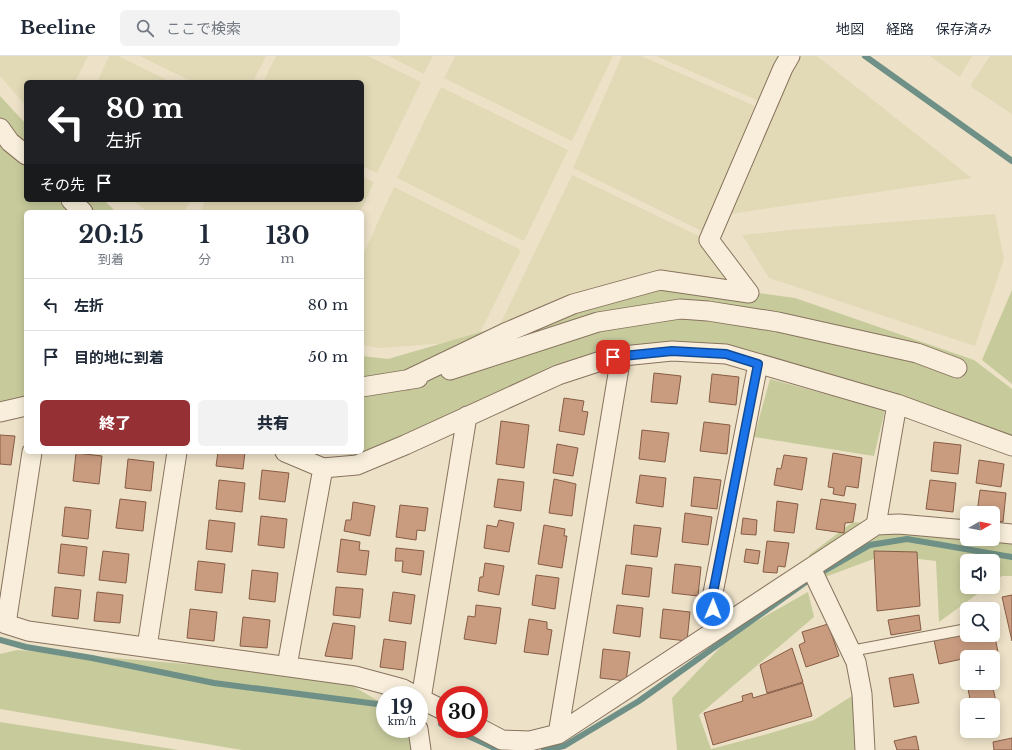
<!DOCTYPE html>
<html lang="ja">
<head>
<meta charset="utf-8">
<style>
  :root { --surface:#fff; --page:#f2f2f3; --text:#1f2937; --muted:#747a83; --line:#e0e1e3; --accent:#953034 }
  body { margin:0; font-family:"Libre Baskerville","Noto Sans JP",serif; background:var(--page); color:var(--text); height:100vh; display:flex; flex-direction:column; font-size:15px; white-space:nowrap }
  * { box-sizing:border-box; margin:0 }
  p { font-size:13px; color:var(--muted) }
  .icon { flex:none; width:22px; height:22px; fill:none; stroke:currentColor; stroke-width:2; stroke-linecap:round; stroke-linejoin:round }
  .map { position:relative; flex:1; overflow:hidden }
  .details { position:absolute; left:24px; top:154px; width:340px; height:244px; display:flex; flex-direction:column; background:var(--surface); border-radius:6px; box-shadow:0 2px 10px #0003 }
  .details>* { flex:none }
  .top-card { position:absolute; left:24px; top:24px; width:340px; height:122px; border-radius:6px; box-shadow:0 2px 10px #0003; background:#202124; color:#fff; overflow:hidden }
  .needle { width:26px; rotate:81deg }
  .buttons { position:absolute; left:960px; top:450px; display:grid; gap:8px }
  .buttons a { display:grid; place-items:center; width:40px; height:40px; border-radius:6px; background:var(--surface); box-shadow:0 2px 10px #0003; font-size:20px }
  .speed { position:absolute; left:376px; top:630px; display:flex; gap:8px; font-size:20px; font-weight:700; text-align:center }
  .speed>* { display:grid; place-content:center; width:52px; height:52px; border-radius:50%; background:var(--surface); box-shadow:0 2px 10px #0003; line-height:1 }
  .speed small { font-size:10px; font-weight:400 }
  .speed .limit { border:6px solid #d22; background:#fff; color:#111 }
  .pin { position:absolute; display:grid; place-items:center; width:34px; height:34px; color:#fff; margin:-17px; border-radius:8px; box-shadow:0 2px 6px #0006 }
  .me { position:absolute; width:44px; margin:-22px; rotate:1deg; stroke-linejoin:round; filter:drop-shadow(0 0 3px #0008) }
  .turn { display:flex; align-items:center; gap:14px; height:84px; padding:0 16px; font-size:18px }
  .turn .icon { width:52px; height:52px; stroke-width:2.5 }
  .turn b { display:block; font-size:28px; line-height:34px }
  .then { display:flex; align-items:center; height:38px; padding:0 16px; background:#0003; gap:8px; font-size:15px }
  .eta { display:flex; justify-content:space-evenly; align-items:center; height:68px; text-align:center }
  .eta b { font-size:24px; font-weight:800; line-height:28px }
  .cta { display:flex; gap:8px; margin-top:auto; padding:8px 16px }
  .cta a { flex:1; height:46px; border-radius:6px; background:var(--accent); color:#fff; font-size:16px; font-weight:800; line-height:46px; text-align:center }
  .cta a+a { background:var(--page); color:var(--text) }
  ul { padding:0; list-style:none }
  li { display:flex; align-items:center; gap:12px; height:52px; padding:0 16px; border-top:1px solid var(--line) }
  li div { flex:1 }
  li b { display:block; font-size:15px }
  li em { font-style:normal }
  header { display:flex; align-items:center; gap:24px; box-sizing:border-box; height:56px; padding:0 20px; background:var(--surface); border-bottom:1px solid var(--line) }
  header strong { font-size:19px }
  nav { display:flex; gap:22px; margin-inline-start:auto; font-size:14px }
  .search { width:280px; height:36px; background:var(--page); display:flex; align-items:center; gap:10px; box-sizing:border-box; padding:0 14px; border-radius:6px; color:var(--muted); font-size:15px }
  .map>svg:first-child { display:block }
</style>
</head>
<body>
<header>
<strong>Beeline</strong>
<div class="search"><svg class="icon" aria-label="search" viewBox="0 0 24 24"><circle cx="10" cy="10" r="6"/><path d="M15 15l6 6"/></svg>ここで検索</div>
<nav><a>地図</a><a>経路</a><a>保存済み</a></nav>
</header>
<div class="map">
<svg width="1012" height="694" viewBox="0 0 1012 694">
  <rect width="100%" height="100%" fill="#ede1c8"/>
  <!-- farmland -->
  <path fill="#e2dab6" d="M0,0H88L75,26H26V50L0,20Z
    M109,0H118L171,26H97Z
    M140,0H266L253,26H193Z
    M276,0H368L421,26L377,117L362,110V26H263Z
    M389,0H433L424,18Z
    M455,0H613L572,85L444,22Z
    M622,0H641L755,50L706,177L573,112Z
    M656,0H780L759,45Z
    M797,0H817L972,122L730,158Z
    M930,0H972L960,21Z
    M990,0H1012V58L970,30Z
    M441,31L568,94L524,185L397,122Z
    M572,119L703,182L733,229L493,283Z
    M362,121L374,126L360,156H200L206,144H362Z
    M394,131L521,194L476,285L379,292L362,289V201Z
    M133,144H191L184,156H147Z
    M995,158L1004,203L975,290L769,222L742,179L790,174Z"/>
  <!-- green -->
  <path fill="#c7cb9c" d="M0,40L26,68V144H104L116,156H26V344L0,346Z
    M660,224L795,242L974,304L1012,333V390L796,319L680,296L558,319L372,403L336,396H362V300L388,303Z
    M1012,234V328L982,304Z
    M770,323L885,354L874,400L754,381Z
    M853,466L967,475V483H993L1012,478V520H1002L993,526V505H967V531H987L939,566L936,505L884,499L817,524L809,499Z
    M808,536L814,561L699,659L711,693L764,679L814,664L852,640L863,663L858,694H677L672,642L732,579Z
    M17,594L199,609L346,626L385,649V673H417L419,694H242L0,653V598Z
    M0,666L179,694H0Z"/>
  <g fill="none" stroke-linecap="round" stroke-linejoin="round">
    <!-- stream -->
    <path stroke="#6f9086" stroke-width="6" d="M865,0L1012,105
      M0,584L26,591L92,602L214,627L385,649
      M441,668L445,670
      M453,673L499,694
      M544,694L564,690L639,645L810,523L870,489L907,483L1012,501"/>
  </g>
  <!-- building -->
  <path fill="#c99c80" stroke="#875c44" d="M654,317L681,320L677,348L651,346Z
    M712,318L739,321L736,349L709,346Z
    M564,342L584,345L582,355L588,356L584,379L559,375Z
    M501,365L529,369L524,412L496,408Z
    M704,366L730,369L727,398L700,395Z
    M642,374L669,377L665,406L639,403Z
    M0,379L15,380L11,409L0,408Z
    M934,386L961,389L958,418L931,415Z
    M557,388L578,392L573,420L553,417Z
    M218,396H245L243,413L216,410Z
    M76,397L102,400L99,428L73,425Z
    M833,397L862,402L858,432L846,430L844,440L833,438L834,432L828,431Z
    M784,399L807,402L802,434L774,429L777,412L781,413Z
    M128,403L154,406L151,435L125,432Z
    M979,404L1004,408L1001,431L976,427Z
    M262,414L289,417L285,446L259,443Z
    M640,419L666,422L663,451L636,447Z
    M694,421L721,424L717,453L691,450Z
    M498,423L524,426L521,455L494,451Z
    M554,423L576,428L572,460L549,457Z
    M219,424L245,427L242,456L216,453Z
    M930,424L956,427L953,456L926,453Z
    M980,434L1006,437L1003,466L993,464V457H977Z
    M120,443L146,446L143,475L116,472Z
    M821,443L856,448L853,466L845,467L844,477L816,473Z
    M777,445L798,448L794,477L774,475Z
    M353,446L375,450L370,480L344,475L346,464H351Z
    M400,449L428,452L425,475L417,474L416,484L396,481Z
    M65,451L91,454L88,483L62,480Z
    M685,457L712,461L708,489L682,486Z
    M261,460L287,463L284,492L258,489Z
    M743,462L757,464L756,479L741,478Z
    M209,464L235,467L232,496L206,493Z
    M499,464L514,467L509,496L484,492L487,469L497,471Z
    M544,469L565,473L564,480H567L562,512L538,508Z
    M634,469L661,472L657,501L631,498Z
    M341,483L360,486L359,494L369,495L366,519L337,516Z
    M767,485L789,487L785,511L778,510L777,517L763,516Z
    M61,488L87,491L84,520L58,517Z
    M396,492L424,495L421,519L402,516L403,505H395Z
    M746,493L760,495L758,508L744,506Z
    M103,495L129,498L126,527L99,524Z
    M874,495L917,496L920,550L877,555Z
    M198,505L225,508L222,537L195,534Z
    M485,507L504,510L499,539L478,535L480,521H483Z
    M675,508L701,511L698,540L672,537Z
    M626,509L652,512L649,541L622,538Z
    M252,514L278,517L275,546L249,543Z
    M536,519L559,522L555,553L532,549Z
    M55,531L81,534L78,563L52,560Z
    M336,531L363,533L360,562L333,559Z
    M97,536L123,539L120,567L94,565Z
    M393,536L415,539L411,568L389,565Z
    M1012,539V585L1002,541Z
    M476,549L501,552L496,588L464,583L468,560L475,561Z
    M617,549L643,552L640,581L613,577Z
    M190,553L217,556L214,585L187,582Z
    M663,553L690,556L687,585L660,582Z
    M919,559L921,574L891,579L888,564Z
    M243,561L270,564L267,592L240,590Z
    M529,563L547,566V573L552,574L548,599L524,596Z
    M333,567L355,570L352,603L325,600Z
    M828,568L839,600L806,611L799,589L805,586L802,576Z
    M993,572L998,596L974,601H967V602L939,608L934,584L967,577V579H993Z
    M384,583L406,586L403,614L380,611Z
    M792,592L803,626L767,637L760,609Z
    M603,593L630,596L626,625L600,622Z
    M965,616H967V627H992L996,646L982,649H971Z
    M913,618L919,647L894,651L889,622Z
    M803,627L812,660L713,689L704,657L743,645L742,640L752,637L753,642Z
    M916,680L919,694H897L894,685Z
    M1012,682V694H994L993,686Z"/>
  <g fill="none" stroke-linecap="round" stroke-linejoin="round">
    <defs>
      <path id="lane" d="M851,595L967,573"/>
      <path id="street" d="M0,72L10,86L26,99
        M71,144L83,156
        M450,314L598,266L680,253L708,255L778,266L917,297L957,312
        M407,324L505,277L573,248L660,224L749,237L709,184L783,12L790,0
        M362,331L418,322
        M0,356L26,350
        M32,396L6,568L28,575L355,620L403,633L414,639
        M285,396L323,412L357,409L405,389L558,319L613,301L672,295L726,298L897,348L1012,390
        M876,469L897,348
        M993,476L1012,478
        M811,512L856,606L862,638L865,694
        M716,574L712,542L758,308
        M147,591L177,396
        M287,610L323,412
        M419,642L445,655
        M421,643L467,360
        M479,672L502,684L530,685L558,678L876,469L899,468L967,474
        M418,673L421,694
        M558,678L621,300"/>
    </defs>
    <!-- lane casing -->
    <use href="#lane" stroke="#88735e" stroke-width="12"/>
    <!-- street casing -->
    <use href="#street" stroke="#88735e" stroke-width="21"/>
    <!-- lane -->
    <use href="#lane" stroke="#f8eedb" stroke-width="10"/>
    <!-- street -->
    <use href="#street" stroke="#f8eedb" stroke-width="19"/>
  </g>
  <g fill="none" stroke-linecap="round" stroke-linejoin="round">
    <defs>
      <path id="route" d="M613,301L672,295L726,298L758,308L712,542L713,553"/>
    </defs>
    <!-- route casing -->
    <use href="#route" stroke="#114b97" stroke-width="10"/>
    <!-- route -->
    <use href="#route" stroke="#1a73e8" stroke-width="7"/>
  </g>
</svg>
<div class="buttons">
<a><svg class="needle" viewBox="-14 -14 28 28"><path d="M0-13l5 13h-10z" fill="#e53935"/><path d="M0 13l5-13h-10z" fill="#747a83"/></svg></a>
<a><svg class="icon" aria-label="sound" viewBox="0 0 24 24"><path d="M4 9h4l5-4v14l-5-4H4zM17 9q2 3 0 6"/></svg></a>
<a><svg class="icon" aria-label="search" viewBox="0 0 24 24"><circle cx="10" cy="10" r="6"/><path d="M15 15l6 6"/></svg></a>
<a>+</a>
<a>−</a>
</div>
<div class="speed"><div>19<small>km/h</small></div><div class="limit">30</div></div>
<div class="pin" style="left:613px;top:301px;background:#d93025"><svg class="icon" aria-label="arrive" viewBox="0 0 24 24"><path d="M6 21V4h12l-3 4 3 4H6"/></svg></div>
<svg class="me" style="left:713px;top:553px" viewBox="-20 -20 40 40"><circle r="17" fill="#1a73e8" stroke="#fff" stroke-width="3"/><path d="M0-11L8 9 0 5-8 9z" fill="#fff"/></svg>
<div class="top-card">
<div class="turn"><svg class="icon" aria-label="left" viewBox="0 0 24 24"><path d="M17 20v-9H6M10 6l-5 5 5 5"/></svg><div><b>80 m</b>左折</div></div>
<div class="then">その先<svg class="icon" aria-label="arrive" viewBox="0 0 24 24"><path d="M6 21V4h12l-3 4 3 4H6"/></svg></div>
</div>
<section class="details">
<div class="eta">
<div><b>20:15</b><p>到着</p></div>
<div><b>1</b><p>分</p></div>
<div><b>130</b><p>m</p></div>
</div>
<ul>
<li><svg class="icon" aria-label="left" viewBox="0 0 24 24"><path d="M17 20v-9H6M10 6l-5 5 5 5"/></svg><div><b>左折</b></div><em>80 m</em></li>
<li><svg class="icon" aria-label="arrive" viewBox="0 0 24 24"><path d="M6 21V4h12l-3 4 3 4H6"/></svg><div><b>目的地に到着</b></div><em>50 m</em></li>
</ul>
<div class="cta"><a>終了</a><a>共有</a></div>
</section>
</div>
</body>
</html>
